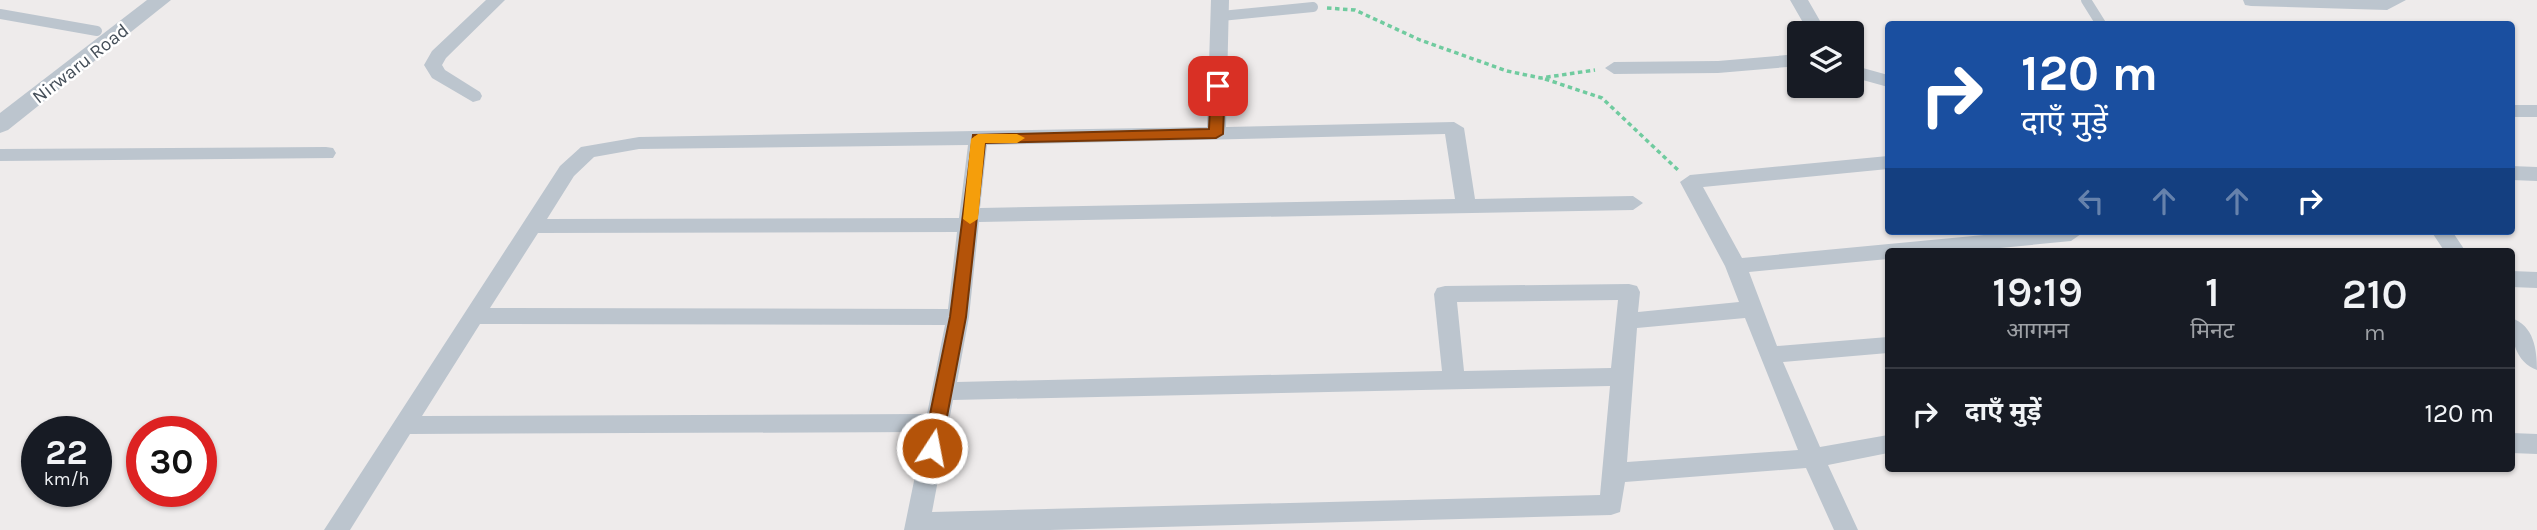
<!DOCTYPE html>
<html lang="hi">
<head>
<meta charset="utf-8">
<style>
  :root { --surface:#171b24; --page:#20242c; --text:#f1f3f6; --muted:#9ea1a6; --line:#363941 }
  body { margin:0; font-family:Karla,"Noto Sans Devanagari",sans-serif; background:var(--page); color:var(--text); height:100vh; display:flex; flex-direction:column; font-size:26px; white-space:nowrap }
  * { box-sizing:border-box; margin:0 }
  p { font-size:23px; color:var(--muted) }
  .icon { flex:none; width:38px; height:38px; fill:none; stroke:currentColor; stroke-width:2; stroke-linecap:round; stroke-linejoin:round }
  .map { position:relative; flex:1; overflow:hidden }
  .drawer { position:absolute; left:1885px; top:248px; width:630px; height:224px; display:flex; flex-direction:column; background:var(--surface); border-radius:7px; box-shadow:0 2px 5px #0004 }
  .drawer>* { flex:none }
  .top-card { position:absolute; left:1885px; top:21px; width:630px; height:214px; border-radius:7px; box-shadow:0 2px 5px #0004; background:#1a4fa0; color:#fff; overflow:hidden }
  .buttons { position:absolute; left:1787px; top:21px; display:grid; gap:14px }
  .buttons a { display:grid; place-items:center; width:77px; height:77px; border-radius:7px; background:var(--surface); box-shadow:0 2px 5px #0004; font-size:35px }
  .speed { position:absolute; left:21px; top:416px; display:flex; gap:14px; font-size:35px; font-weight:700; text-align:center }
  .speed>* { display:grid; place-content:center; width:91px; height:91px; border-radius:50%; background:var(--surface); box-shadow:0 2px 5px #0004; line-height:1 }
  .speed small { font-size:18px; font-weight:400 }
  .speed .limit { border:10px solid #d22; background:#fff; color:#111 }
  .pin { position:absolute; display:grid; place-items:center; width:60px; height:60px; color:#fff; margin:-30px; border-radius:14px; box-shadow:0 4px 10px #0006 }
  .me { position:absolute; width:77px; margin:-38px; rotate:11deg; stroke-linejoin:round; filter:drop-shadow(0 0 5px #0008) }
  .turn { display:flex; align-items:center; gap:24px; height:147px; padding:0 21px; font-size:32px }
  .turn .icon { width:91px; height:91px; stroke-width:2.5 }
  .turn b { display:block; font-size:49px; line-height:60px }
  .lanes { display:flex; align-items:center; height:66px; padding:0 21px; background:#0003; justify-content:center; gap:35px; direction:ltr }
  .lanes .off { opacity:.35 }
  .eta { display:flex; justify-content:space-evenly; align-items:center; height:119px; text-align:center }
  .eta b { font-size:42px; font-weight:600; line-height:49px }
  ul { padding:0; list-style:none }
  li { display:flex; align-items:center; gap:21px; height:91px; padding:0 21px; border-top:2px solid var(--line) }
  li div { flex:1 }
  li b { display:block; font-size:26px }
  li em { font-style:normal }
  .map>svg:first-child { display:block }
</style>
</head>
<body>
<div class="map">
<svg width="2537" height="530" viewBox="0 0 2537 530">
  <rect width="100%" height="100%" fill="#eeebeb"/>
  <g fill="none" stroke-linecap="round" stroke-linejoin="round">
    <!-- path -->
    <path stroke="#70cb9f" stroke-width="3.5" stroke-dasharray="4.5 3.5" stroke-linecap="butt" d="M1327,8L1355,10L1420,40L1507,71L1541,78L1595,70
      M1545,79L1602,98L1679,171"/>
    <!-- service -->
    <path stroke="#bcc5ce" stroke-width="10" d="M2086,0L2101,24
      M0,14L97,31
      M1221,16L1313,7"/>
    <!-- minor -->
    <path fill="#bcc5ce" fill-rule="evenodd" d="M486,0H505L446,58L442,65L445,70L480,92L482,96L480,100L473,102L432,78L424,65L432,51Z
      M1211,0H1229L1226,127L1454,122L1464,128L1475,199L1633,196L1643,203L1633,210L979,222L969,317L957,382L1442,371L1434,294L1437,288L1445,286L1629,284L1637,286L1640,292L1638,312L1739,302L1725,266L1680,182L1690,175L1888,156V169L1703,187L1742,258L2026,231H2080L2081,234L2071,241L1959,252H1888V259L1749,272L1777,346L1888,337V353L1783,362L1820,447L1888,435V453L1828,465L1858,530H1834L1806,468L1625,482L1620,512L1611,515L1050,530H904L924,432L410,434L350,530H324L560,166L581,147L639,137L1207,127ZM1445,134L1455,199L980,208L987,145ZM968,145L959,218L547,219L574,176L594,157L639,149ZM957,232L948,309L490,308L538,233ZM1618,300L1611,368L1464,371L1457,302ZM1745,318L1798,450L1627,462L1637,328ZM480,324L945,325L927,414L422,416ZM1610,386L1600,495L932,512L953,400Z
      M1790,0H1808L1827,33H1809Z
      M2243,0H2406L2387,10L2251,6L2245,5Z
      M1799,54V66L1718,73L1614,74L1605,68L1614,62L1718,61Z
      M1852,65L1888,75V87L1852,77Z
      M2511,105H2537V117H2511Z
      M326,147L333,148L336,153L333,158L0,161V149Z
      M2511,166L2537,167V181L2511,180Z
      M2431,231H2452L2466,252H2445Z
      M2511,271L2537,272V288L2511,287Z
      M2511,318C2534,325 2537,350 2537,370C2515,362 2511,338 2511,318Z
      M2511,433L2537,434V454L2511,453Z"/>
    <!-- tertiary -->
    <path fill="#bcc5ce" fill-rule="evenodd" d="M147,0H171L8,130L0,133V113Z"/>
  </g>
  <!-- route -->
  <path fill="#b45309" stroke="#753606" stroke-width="2" d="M1218,82L1225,86L1223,134L1216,138L985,143L966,317L941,448L932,455L926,453L923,448L950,317L973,135L1209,129L1211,86Z"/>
  <!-- slow -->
  <path fill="#f59e0b" d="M978,134H1017L1025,138L1017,143H985L978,219L970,224L963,219L971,139Z"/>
  <g text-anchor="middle" stroke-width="5" stroke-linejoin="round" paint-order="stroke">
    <!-- street labels -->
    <g font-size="19" fill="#444e58" stroke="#fff">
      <text transform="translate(80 63) rotate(-38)" y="7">Nirwaru Road</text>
    </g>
  </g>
</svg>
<div class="buttons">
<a><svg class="icon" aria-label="layers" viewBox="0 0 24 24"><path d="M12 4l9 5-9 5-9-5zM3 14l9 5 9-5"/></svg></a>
</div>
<div class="speed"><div>22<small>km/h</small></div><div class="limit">30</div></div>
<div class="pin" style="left:1218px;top:86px;background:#d93025"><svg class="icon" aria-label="arrive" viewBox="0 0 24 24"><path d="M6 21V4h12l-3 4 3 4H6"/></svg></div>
<svg class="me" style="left:932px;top:448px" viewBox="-20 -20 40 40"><circle r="17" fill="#b45309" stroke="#fff" stroke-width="3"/><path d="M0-11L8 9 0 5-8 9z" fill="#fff"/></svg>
<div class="top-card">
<div class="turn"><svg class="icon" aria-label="right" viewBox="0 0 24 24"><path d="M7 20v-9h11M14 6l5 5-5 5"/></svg><div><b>120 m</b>दाएँ मुड़ें</div></div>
<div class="lanes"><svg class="icon off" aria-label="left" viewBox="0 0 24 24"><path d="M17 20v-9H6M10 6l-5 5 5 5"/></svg><svg class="icon off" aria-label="ahead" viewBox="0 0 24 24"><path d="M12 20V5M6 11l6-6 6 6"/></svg><svg class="icon off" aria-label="ahead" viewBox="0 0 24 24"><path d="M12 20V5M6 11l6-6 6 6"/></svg><svg class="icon" aria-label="right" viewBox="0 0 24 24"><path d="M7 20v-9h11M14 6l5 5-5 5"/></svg></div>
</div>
<section class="drawer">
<div class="eta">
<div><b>19:19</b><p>आगमन</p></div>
<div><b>1</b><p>मिनट</p></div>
<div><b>210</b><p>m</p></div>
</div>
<ul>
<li><svg class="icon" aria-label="right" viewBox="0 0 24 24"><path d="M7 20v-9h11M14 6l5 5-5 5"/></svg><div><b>दाएँ मुड़ें</b></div><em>120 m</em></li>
</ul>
</section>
</div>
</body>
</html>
